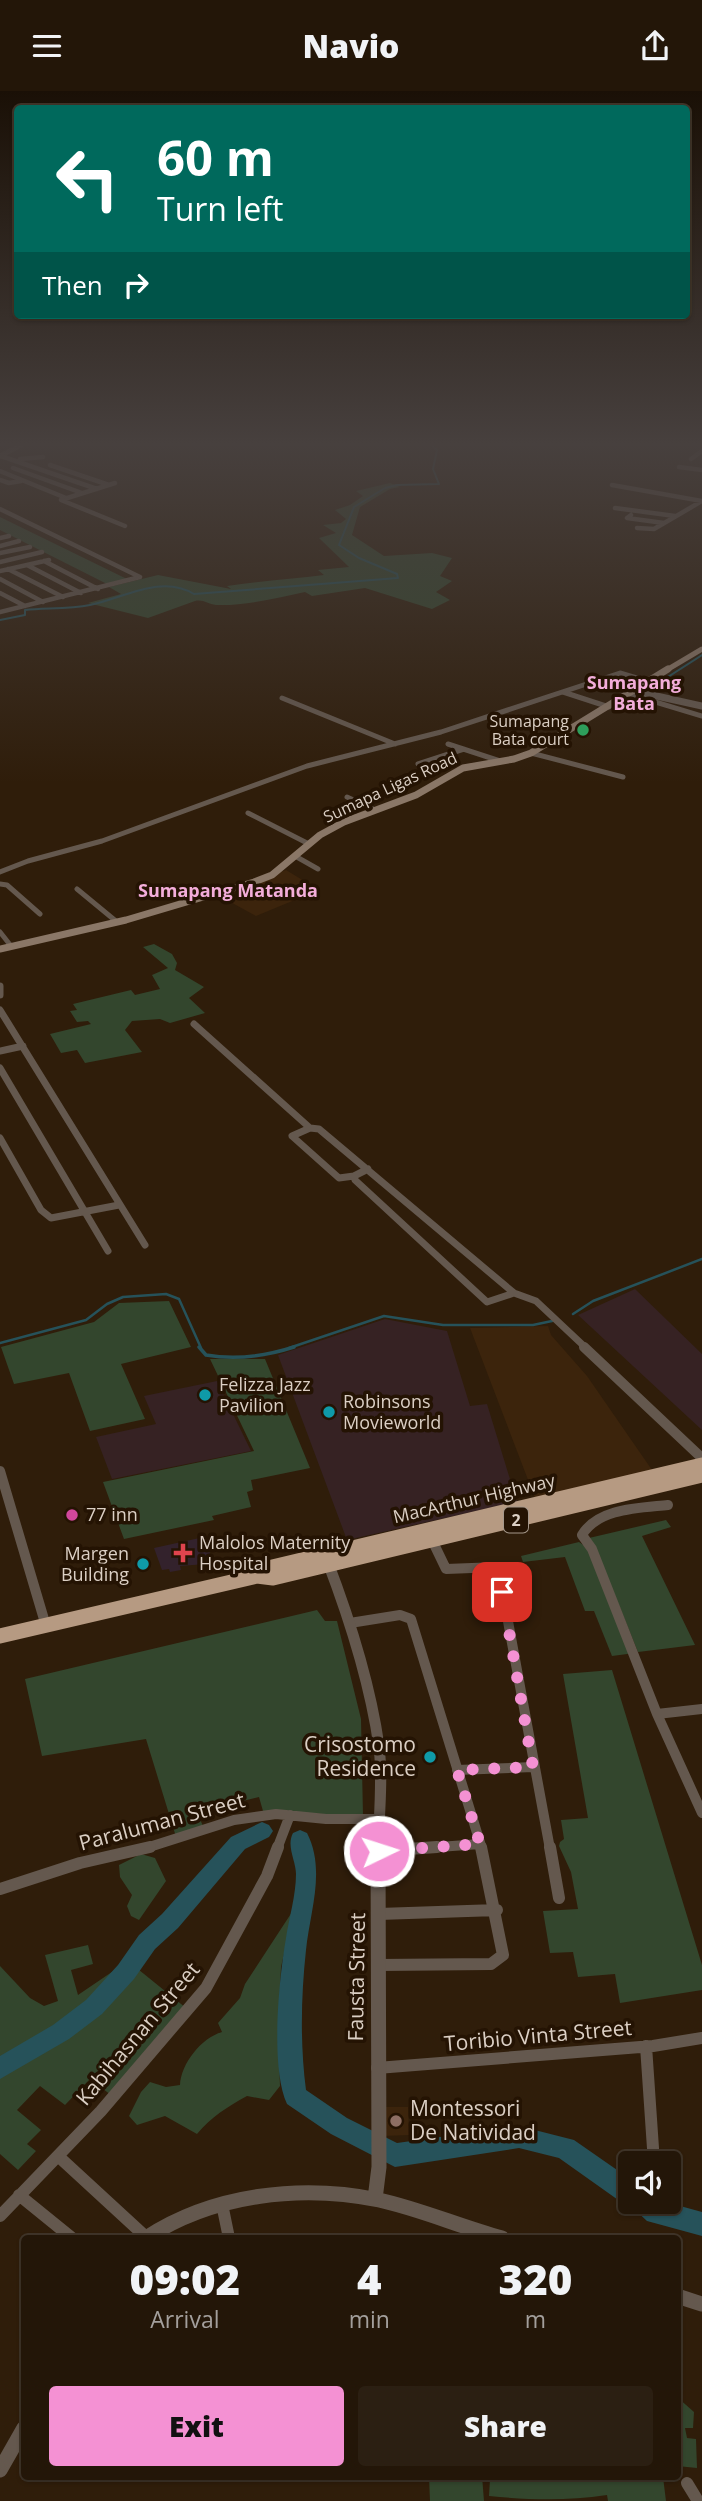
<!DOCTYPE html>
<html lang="en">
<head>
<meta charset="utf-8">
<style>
  :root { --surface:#231608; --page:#2b1f12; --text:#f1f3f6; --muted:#a39f9c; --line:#403529; --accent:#f491d3 }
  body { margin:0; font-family:"Open Sans",sans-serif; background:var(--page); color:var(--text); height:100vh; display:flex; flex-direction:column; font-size:26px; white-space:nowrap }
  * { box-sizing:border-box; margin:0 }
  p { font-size:23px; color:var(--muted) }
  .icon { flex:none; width:38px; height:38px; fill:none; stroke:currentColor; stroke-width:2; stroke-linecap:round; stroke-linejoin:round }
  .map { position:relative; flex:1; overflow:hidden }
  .details { position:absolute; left:21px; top:2144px; width:660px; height:245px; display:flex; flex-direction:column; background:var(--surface); border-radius:7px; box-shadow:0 2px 5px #0004,0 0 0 2px var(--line) }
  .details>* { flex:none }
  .top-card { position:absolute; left:14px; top:14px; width:676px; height:214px; border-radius:7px; box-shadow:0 2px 5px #0004,0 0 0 2px var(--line); background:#00695c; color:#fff; overflow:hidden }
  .controls { position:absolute; left:618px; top:2060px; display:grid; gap:14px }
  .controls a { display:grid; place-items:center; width:63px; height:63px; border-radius:7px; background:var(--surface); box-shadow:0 2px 5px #0004,0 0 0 2px var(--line); font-size:35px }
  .pin { position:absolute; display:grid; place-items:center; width:60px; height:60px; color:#fff; margin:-30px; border-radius:14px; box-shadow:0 4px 10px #0006 }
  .me { position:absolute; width:77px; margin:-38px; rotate:86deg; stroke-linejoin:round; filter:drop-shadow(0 0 5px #0008) }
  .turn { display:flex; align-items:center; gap:24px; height:147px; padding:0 28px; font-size:32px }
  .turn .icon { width:91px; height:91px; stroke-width:2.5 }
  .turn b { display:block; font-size:49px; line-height:60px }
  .then { display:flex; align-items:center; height:66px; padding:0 28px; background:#0003; gap:14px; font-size:26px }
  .eta { display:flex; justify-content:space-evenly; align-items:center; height:119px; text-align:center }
  .eta b { font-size:42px; font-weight:800; line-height:49px }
  .action { display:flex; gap:14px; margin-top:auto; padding:14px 28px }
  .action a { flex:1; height:80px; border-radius:7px; background:var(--accent); color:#111; font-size:28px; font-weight:800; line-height:80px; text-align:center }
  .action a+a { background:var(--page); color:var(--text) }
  header { display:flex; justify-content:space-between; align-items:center; height:91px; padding:0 28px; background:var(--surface); font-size:32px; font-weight:800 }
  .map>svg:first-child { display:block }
</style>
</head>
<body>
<header><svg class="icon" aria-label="menu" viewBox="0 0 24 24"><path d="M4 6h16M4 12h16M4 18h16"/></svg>Navio<svg class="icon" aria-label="share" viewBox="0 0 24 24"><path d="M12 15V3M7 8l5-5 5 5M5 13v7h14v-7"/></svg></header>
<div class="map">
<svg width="702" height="2410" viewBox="0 0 702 2410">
  <rect width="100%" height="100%" fill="#2f1d0a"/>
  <!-- commercial -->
  <path fill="#362223" d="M635,1198L702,1263V1339L578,1224Z
    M385,1228L447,1240L470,1315L487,1313L517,1411L347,1449L278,1264Z
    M217,1290L251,1360L112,1388L96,1346L156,1333L144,1305Z"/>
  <!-- built -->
  <path fill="#3c240c" d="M286,779L319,799L256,825L225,808L239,803L233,799Z
    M548,1235L551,1244L587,1285L652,1379L535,1407L470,1237Z
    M383,2016H408L409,2044L383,2045Z"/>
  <!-- medical -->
  <path fill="#33222c" d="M204,1446L212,1468L205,1469L206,1473L180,1475L181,1479L170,1481L169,1478L162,1479L154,1457Z"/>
  <!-- green -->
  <path fill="#33462d" d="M390,392L400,396L390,398L360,416L352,444L384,465L432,462L452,467L440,485L452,490L436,501L450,509L432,518L365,497L312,505L305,501C276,507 245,515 216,514C208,513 203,508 195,510L148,527L88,512L121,503L109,496L158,484L231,498L227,495C259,490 293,488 324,484L318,479L349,476L319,447L336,442L323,434L341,432L346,428L335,419L350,414L363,405L356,400Z
    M0,426L129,489L109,494L0,439Z
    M154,853L172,863L177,872L175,879L204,896L189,907L205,922L170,932L160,928L132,930L125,939L142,961L85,972L77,959L61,962L50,943L91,933L88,930L77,931L70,920L77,919L73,913L131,899L135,904L160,898L152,884L168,877L143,856Z
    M169,1210L191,1256L121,1273L145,1328L90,1340L69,1282L14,1293L1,1256L94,1231L119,1212Z
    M210,1268H265L310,1377L251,1389L253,1399L247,1401L251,1416L212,1425L214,1429L124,1448L103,1391L254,1360Z
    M666,1429L671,1436L642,1445L695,1554L638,1561L596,1458L589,1447Z
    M579,1451L589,1458L635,1562L612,1565L594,1520H585L565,1466L523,1471L521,1465Z
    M317,1519L325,1530H337L361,1628L363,1725L263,1720L259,1706L197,1721L205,1740L177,1749L146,1648L42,1665L25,1588Z
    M612,1579L702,1874V1899L620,1912L615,1883L578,1886L573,1861L550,1862L543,1820L578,1818L571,1781L559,1755L560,1751L564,1748L561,1729L588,1727L563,1583Z
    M141,1763L155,1767L166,1790L139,1829L131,1825L127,1815L132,1804L120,1786L119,1774Z
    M294,1818L281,1876L278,1943L280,1995L269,2009L247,2005C227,2016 211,2026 197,2043L165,2025L137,2034L129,2025L141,2001L150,1991L166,1996L180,1994C181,1973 201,1947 222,1941L218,1932L240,1907L245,1893Z
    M88,1854L93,1873L71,1879L78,1904L128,1870L186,1917L111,2004L90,1988L65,2014L40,1995L17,2019L41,2039L27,2053L36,2060L18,2079L0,2063V1875L30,1907L44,1915L58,1910L45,1864Z
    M677,2306L694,2321L693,2337H685L687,2347L696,2348L697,2377L677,2375Z
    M429,2385H482L484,2410H430Z
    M512,2385H560L562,2390L593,2385H665L663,2386L666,2410H608L607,2404C567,2410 530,2409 489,2405L490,2388Z"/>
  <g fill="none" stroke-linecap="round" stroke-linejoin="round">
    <!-- stream-far2 -->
    <path stroke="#26525a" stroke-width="2" d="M0,529L25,524V519C46,517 69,518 90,514C124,507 161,483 194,503L398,487L397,483L359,467L339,454L354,416L385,397L397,394L439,393L433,378L437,359L431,354
      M646,600L702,564"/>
    <!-- stream-far1 -->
    <path stroke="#26525a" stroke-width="2.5" d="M573,1223L593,1210L702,1168
      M0,1252L86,1229L107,1213L123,1206L166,1203L179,1208L201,1257
      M289,1257L384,1225L443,1234H533L552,1230"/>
    <!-- stream -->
    <path stroke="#26525a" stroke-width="3.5" d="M199,1256L206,1264C236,1269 266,1265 294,1256"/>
    <!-- river -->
    <path fill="#26525a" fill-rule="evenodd" d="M262,1731L269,1734L273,1740L269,1746L245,1758L178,1837L155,1858L134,1888L102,1923L69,1948L0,1988V1965L53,1934L86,1909L118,1874L139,1844L162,1823L231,1746Z
      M300,1739L307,1742C326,1779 310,1820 306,1859C301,1905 300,1953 306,1999L347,2027L397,2052L519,2035L574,2049L630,2088V2110H662L702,2121V2145L647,2130L631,2115L621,2111L559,2067L519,2057L395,2076L331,2043L287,2013C270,1977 279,1887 286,1847C289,1827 296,1804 296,1783C296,1770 286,1755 293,1742Z"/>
    <!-- minor-far4 -->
    <path stroke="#64584e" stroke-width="4.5" d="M1,365L97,398
      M20,368L43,366
      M691,368L702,360
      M50,374L109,394
      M679,376L702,379
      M13,377L82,402
      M0,380L66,407
      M0,389L9,392L21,390
      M115,392L61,409L125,435
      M612,394L702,410
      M615,417L675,425
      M0,418L140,486
      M631,424L627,427L664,432
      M637,437L654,438L702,410
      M0,447L9,445
      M0,455L19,450
      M0,462L30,456
      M44,470L98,498
      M0,471L42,461
      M27,474L81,502
      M8,478L63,506
      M0,480L49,469
      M0,488L43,511
      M0,502L25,515
      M0,521L140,486"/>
    <!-- minor-far3 -->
    <path stroke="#64584e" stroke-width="5" d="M563,601L609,616
      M629,603L702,625
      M282,607L395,653
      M448,653L500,670
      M531,662L623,686
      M418,673L464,658
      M347,706L375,719
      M248,722L309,753
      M295,765L318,778
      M0,781L28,770L102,750L307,675L441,641L620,582L650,591
      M0,793L7,794L40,823
      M77,798L117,831
      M0,841L11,855"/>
    <!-- minor-far2 -->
    <path stroke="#64584e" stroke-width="7" d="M0,895V904
      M0,919L145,1154
      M194,933L310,1037L319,1038L514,1202
      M0,960L23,955
      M0,977L108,1160
      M310,1037L292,1045L339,1087L354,1085
      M0,1047L41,1119L51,1127L119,1114
      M368,1078L354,1085L355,1089L487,1211L514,1202L536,1210L586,1257"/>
    <!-- minor-far1 -->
    <path stroke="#64584e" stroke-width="10" d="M584,1256L702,1367
      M0,1380L46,1535
      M668,1414C640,1417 598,1417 582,1444L592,1458L657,1623L702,1722
      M432,1449L446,1478L498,1476L550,1758
      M350,1532L400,1524L411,1528L482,1758
      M657,1623L702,1618
      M457,1679L533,1676
      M143,1758L234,1729L276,1723L326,1728H380
      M277,1758L290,1724
      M411,1758L480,1753"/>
    <!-- minor -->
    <path stroke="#64584e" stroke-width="12" d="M550,1756L559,1807
      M379,1760L437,1756
      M0,1798L80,1772L150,1756
      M379,1823L497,1819
      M378,1874L491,1873L503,1864L481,1756
      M646,1955L654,2072
      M377,1977L653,1955L702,1947
      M58,2065L146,2146
      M19,2104L72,2147
      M222,2113L229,2147
      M0,2125L101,2020L206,1897L267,1785L278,1756
      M687,2392L698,2410"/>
    <!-- tertiary-far3 -->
    <path stroke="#64584e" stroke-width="5" d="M0,365L21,354"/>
    <!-- tertiary-far2 -->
    <path stroke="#64584e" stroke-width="7" d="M634,600L702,615"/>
    <!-- tertiary-far1 -->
    <path stroke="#64584e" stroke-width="11" d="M327,1469C350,1529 370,1592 379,1655C383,1688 379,1725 378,1758"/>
    <!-- tertiary -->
    <path stroke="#64584e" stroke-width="15" d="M375,2108L379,2076L378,1756
      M146,2147C213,2103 301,2093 379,2109C420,2118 461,2136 502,2147
      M677,2205L702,2213
      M0,2379L24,2337"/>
    <!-- secondary-far1 -->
    <path stroke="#8a7767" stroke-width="5" d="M665,580L702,558"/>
    <!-- secondary -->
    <path stroke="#8a7767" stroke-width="7" d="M0,858L126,829L254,791L272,784L320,744L344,731L416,704L463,677L514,668L531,662L668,578"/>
    <!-- trunk -->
    <path stroke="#b69a82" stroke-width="15" d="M257,1485L268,1477L702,1374
      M0,1545L257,1485L273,1487L702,1384"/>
  </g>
  <!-- sky -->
  <linearGradient id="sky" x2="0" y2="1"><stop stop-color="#1a1006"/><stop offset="0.51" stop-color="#47403e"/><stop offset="1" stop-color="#47403e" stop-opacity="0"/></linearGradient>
  <rect width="702" height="692" fill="url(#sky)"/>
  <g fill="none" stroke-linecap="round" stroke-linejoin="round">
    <!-- route -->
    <path stroke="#f491d3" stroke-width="12" stroke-dasharray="0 21.6" d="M379,1760L480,1753L457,1679L533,1676L502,1501"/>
  </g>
  <!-- markers -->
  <circle fill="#2e9e5b" stroke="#241303" stroke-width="2.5" cx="583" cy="639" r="7"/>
  <g fill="#0f9aa8" stroke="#241303" stroke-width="2.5">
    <circle cx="205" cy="1304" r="7"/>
    <circle cx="329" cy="1321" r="7"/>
    <circle cx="143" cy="1473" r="7"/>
    <circle cx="430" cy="1666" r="7"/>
  </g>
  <circle fill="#d1479c" stroke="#241303" stroke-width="2.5" cx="72" cy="1424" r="7"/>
  <path fill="#e0444e" stroke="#241303" stroke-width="2.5" d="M179.5 1451.5h7v7h7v7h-7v7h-7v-7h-7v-7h7z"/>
  <circle fill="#8d6e63" stroke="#241303" stroke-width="2.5" cx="396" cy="2030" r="7"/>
  <g text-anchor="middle" stroke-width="7" stroke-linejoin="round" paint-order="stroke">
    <!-- far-poi labels -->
    <g font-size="16" fill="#dbcfc4" stroke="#241303" text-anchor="end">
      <text x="569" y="636">Sumapang<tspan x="569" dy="18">Bata court</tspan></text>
    </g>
    <!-- far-street labels -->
    <g font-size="16" fill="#dbcfc4" stroke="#241303">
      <text transform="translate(390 696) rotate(-25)" y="6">Sumapa Ligas Road</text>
    </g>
    <!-- shield labels -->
    <rect fill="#241303" stroke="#a4978a" stroke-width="2" x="504" y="1416.5" width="24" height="25" rx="5"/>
    <g font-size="16" font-weight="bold" fill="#dbcfc4">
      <text x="516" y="1435">2</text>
    </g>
    <!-- far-quarter labels -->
    <g font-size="18" font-weight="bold" fill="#f3adda" stroke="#241303">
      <text x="634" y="598">Sumapang<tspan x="634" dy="21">Bata</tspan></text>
      <text x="228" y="806">Sumapang Matanda</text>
    </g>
    <!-- poi labels -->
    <g font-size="18" fill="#dbcfc4" stroke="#241303" text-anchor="start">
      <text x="219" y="1300">Felizza Jazz<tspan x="219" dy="21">Pavilion</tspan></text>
      <text x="343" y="1317">Robinsons<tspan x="343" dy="21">Movieworld</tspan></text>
      <text x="86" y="1430">77 inn</text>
      <text x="199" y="1458">Malolos Maternity<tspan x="199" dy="21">Hospital</tspan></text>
      <text x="129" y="1469" text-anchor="end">Margen<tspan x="129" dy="21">Building</tspan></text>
    </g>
    <!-- street labels -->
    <g font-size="18" fill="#dbcfc4" stroke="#241303">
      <text transform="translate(474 1408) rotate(-13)" y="6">MacArthur Highway</text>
    </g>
    <!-- near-poi labels -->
    <g font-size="21" fill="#dbcfc4" stroke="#241303" text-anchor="end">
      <text x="416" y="1661">Crisostomo<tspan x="416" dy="24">Residence</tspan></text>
      <text x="410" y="2025" text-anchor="start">Montessori<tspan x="410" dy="24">De Natividad</tspan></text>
    </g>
    <!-- near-street labels -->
    <g font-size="21" fill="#dbcfc4" stroke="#241303">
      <text transform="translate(162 1731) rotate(-15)" y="7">Paraluman Street</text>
      <text transform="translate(357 1886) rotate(-89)" y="7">Fausta Street</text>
      <text transform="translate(138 1943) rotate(-50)" y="7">Kabihasnan Street</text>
      <text transform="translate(538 1945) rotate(-5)" y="7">Toribio Vinta Street</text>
    </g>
  </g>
</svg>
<div class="controls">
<a><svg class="icon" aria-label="sound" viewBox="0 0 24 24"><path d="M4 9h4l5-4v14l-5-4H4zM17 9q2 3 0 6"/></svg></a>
</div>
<div class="pin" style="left:502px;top:1501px;background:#d93025"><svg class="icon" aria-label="arrive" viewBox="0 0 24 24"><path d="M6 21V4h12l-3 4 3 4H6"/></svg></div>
<svg class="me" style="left:379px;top:1760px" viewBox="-20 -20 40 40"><circle r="17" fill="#f491d3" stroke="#fff" stroke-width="3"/><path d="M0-11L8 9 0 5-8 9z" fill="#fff"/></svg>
<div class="top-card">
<div class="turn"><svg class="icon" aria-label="left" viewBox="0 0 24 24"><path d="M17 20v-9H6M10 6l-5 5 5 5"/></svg><div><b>60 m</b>Turn left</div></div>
<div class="then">Then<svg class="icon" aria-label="right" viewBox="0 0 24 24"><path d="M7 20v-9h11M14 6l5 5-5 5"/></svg></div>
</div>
<section class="details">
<div class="eta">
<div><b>09:02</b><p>Arrival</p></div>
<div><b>4</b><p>min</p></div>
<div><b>320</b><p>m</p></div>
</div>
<div class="action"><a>Exit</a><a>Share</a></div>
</section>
</div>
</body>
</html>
